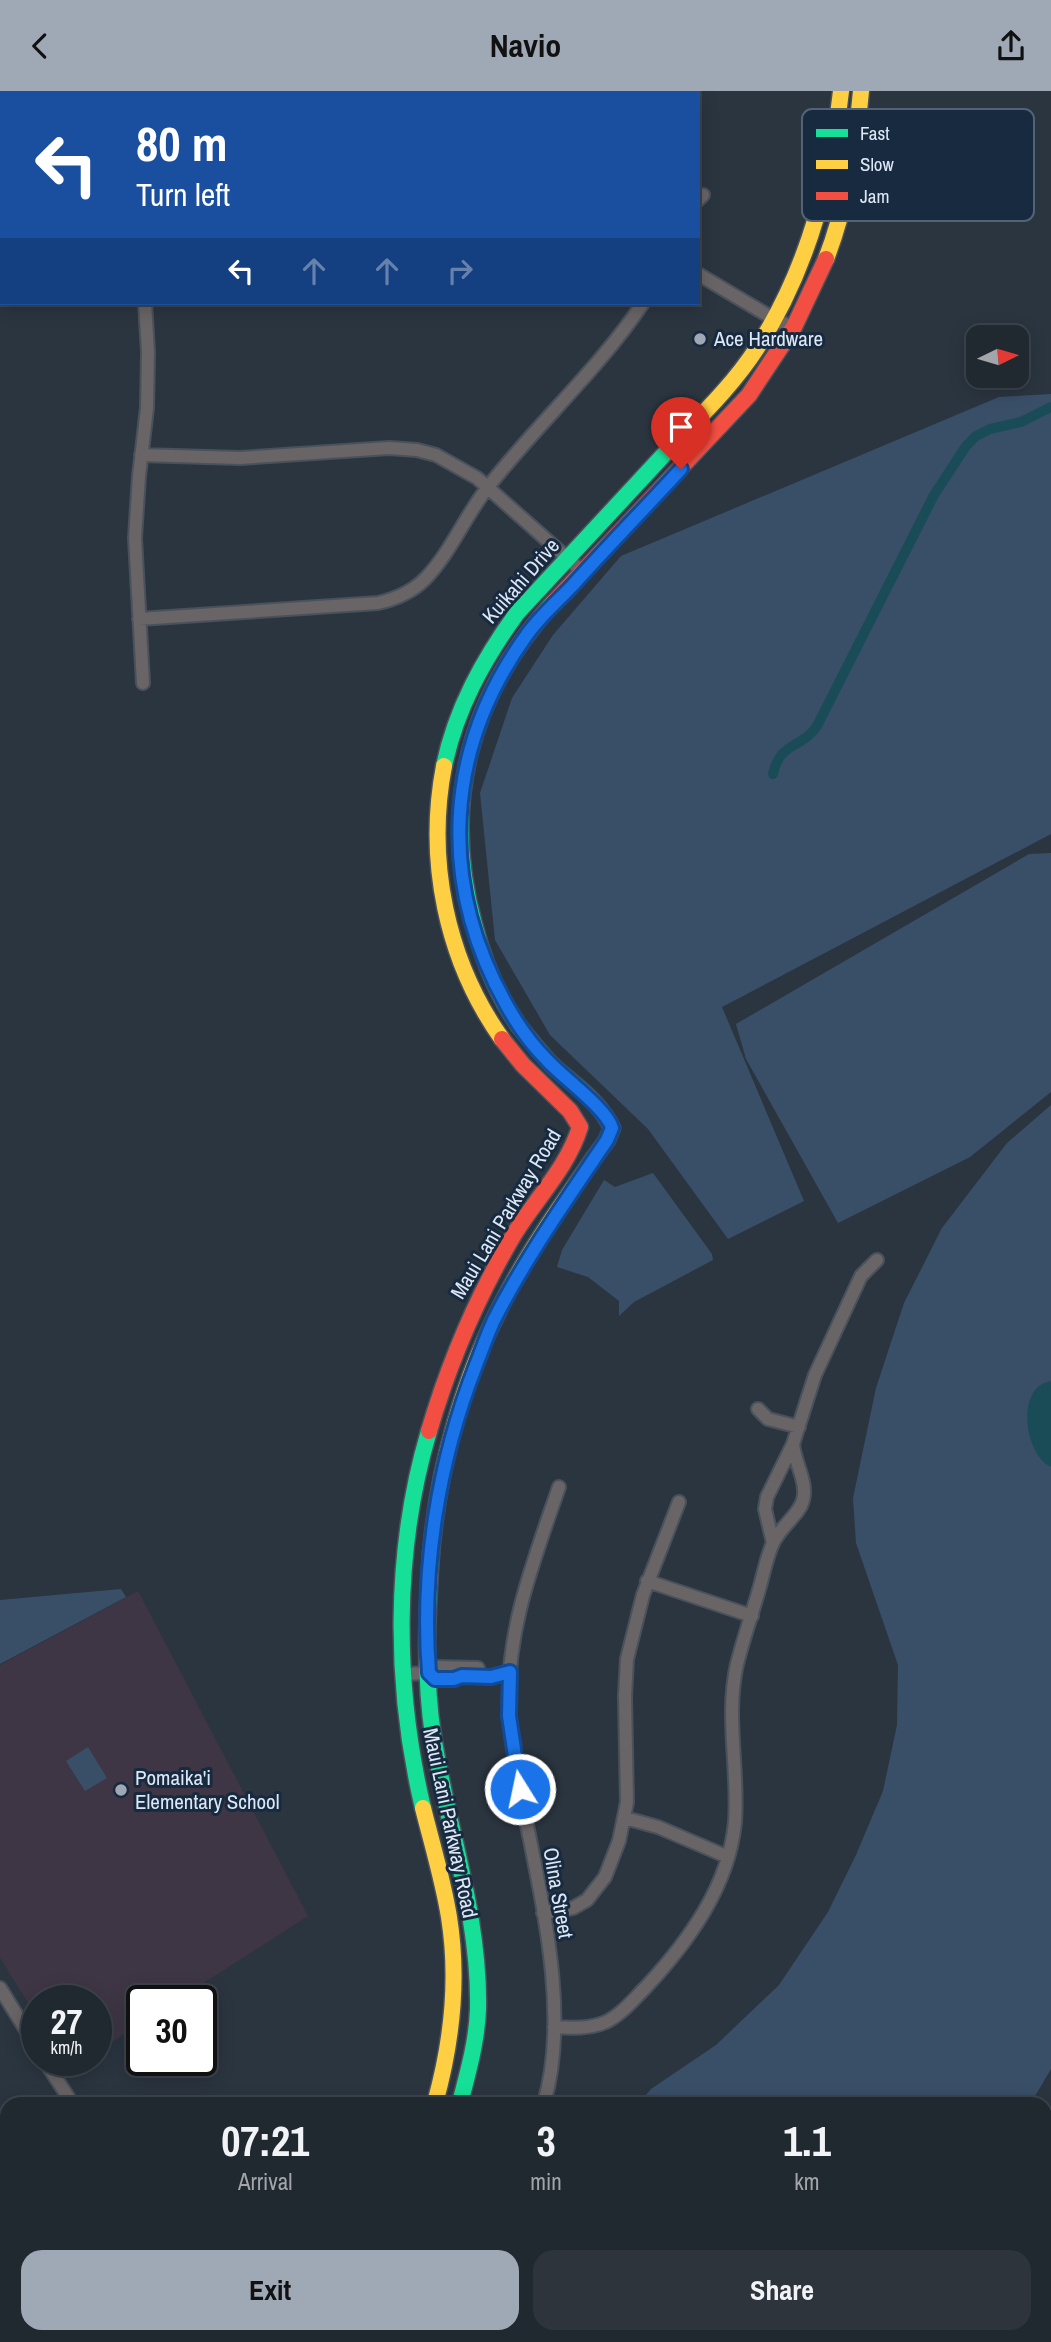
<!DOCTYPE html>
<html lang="en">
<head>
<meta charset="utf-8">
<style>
  :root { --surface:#202830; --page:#2d343c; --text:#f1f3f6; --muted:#a2a6ab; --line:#3d444c; --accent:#9fa9b6 }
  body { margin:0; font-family:"Archivo Narrow",sans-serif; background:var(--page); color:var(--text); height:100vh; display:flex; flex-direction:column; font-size:26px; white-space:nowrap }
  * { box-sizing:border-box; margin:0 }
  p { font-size:23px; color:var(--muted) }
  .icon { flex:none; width:38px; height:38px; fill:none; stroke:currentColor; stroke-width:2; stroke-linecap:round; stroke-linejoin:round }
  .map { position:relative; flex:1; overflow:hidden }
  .side { position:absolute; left:0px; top:2006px; width:1052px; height:247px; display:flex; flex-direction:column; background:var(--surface); border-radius:21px 21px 0 0; box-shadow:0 4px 18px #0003,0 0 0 2px var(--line) }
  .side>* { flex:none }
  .guide { position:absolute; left:0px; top:0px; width:700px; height:214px; box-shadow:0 4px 18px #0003,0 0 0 2px var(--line); background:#1a4fa0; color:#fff; overflow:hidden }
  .needle { width:46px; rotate:85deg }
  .controls { position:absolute; left:966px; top:234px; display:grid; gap:14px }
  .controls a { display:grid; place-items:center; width:63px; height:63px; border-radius:14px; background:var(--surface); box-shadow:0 4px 18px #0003,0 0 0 2px var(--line); font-size:35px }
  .speed { position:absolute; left:21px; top:1894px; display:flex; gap:14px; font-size:35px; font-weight:700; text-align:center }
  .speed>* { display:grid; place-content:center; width:91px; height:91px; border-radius:50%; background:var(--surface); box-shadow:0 4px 18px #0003,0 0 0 2px var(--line); line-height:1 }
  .speed small { font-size:18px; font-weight:400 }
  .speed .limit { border:4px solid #111; border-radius:10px; background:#fff; color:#111 }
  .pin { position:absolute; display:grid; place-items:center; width:60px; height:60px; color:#fff; margin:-72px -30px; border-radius:50% 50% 50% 0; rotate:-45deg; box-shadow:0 0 7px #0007 }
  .pin .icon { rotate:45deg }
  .me { position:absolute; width:77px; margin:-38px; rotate:350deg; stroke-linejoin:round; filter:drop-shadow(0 0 5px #0008) }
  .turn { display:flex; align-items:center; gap:24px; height:147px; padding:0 21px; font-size:32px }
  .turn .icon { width:91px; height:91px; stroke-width:2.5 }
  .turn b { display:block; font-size:49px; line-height:60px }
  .lanes { display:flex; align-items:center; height:66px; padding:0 21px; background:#0003; justify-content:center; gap:35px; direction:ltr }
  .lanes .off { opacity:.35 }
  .eta { display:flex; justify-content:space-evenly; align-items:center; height:119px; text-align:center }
  .eta b { font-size:42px; font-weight:800; line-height:49px }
  .action { display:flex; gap:14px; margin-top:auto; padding:14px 21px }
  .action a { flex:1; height:80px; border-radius:21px; background:var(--accent); color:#111; font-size:28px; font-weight:800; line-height:80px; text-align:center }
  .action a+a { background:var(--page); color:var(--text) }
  header { display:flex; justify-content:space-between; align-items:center; height:91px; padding:0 21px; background:var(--accent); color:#111; font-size:32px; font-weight:800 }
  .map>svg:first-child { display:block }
</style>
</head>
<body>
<header><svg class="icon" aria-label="back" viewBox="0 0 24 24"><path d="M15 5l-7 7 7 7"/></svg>Navio<svg class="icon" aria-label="share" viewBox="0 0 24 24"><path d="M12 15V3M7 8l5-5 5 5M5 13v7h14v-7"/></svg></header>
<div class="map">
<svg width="1051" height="2251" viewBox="0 0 1051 2251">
  <rect width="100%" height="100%" fill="#2b3540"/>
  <!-- education -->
  <path fill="#3e3644" d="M138,1500L308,1825L177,1909H142V1932L96,1961V1909H37V1926L0,1867V1574Z"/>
  <!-- green -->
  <path fill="#394f68" d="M1051,303V743L722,916L804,1110L728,1148L648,1038L550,944L495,849L480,702L512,607L553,544L621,465L999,306Z
    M1051,762V1001L970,1066L838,1132L746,968L736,933L1029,763Z
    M1051,1014V1978L1031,2012H639L651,1998L716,1954L779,1894L828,1821L856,1764L883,1700L897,1634L898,1574L856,1452L853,1407L876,1297L904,1212L942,1137L1007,1052Z
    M653,1082L712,1163L713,1169L634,1211L619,1225V1210L588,1186L557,1176L562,1159L604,1089L615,1096Z
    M121,1498L126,1506L0,1573V1509Z
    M88,1656L107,1687L85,1700L66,1670Z
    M534,2245H877L873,2251H533Z"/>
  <!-- water -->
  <path fill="#1a4c58" d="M1051,1290V1376C1025,1365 1014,1296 1051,1290Z"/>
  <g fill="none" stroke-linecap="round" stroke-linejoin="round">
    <!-- canal -->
    <path stroke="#1a4c58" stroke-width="10" d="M773,683C780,650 802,658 817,635L934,404L966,355L976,345L990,338L1021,331L1051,316"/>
    <defs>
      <path id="street" d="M698,109L703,104
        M698,183L774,228L794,237
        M141,364L240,367L389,357L417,359L436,364L477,387L584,482
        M139,528L378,512C396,508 412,501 425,488C451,461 465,425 488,396C538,332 598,279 643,212
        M143,592L135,447L139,385L147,317L148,261L145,212
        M758,1318L768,1328L799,1336
        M773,1452L765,1418L767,1406L793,1353L815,1284L861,1185L877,1169
        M647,1490L752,1525
        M429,1582L434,1576L478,1577
        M404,1583L429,1582L435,1588H454L462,1585L491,1586L510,1581
        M625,1727L658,1736L728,1766
        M543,1822L573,1817L587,1809L605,1786L619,1750L627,1711L625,1605L627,1568L643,1504L679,1411
        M0,1897L37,1957
        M554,1936C572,1937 590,1938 606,1931C622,1923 634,1908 646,1896C688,1851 729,1795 735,1731C739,1678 725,1626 737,1573C743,1549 751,1526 758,1502C763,1486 766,1467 773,1452C781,1435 800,1423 803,1409C808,1392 795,1373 793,1353
        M44,1969L72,2012
        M544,2012C572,1917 537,1793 520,1697C516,1673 511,1648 509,1623C505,1541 533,1472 559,1396
        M1045,2124L1051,2115
        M0,2144L7,2138
        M128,2251L130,2245
        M399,2251L402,2245
        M470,2251L471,2245
        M949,2251L953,2245"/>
      <path id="fast" d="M553,512C469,604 441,713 474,833C483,869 498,905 519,935C530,949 541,963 554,976C574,994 600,1011 612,1037L607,1049L594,1067
        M444,675C456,618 483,569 517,522L684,342
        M431,1463C427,1523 424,1585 433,1644C447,1736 480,1824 478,1918C477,1950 468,1981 460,2012
        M423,1717C394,1595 393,1461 429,1340
        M278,2250L282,2245"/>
      <path id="slow" d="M826,168C847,114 856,57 861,0
        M684,342C710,316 737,288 757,257C807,180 831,90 841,0
        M444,675C426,769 446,869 502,948
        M431,1463C438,1376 464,1284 505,1207C530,1158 562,1113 594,1067
        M423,1717C432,1753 443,1789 449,1826C459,1889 452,1951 435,2012"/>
      <path id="jam" d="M553,512L749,304L794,236L826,168
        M429,1340C449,1272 477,1206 513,1145C535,1108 567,1078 580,1036L570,1020L523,974L502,948
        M241,2251L243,2245"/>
    </defs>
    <!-- street casing -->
    <use href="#street" stroke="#49525b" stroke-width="16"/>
    <!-- fast casing -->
    <use href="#fast" stroke="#49525b" stroke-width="19"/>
    <!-- slow casing -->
    <use href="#slow" stroke="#49525b" stroke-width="19"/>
    <!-- jam casing -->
    <use href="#jam" stroke="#49525b" stroke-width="19"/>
    <!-- street -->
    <use href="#street" stroke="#696465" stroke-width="12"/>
    <!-- fast -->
    <use href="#fast" stroke="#16e098" stroke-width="16"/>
    <!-- slow -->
    <use href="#slow" stroke="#ffcf43" stroke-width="16"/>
    <!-- jam -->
    <use href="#jam" stroke="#f24e42" stroke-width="16"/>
  </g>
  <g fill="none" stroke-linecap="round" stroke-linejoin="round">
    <defs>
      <path id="route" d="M520,1698L509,1625L510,1581L491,1586L462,1585L454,1588H435L429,1582C421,1478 438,1371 476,1274C482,1259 487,1244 494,1229C526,1166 567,1108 607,1049L612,1037C607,1018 562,986 547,969C531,953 517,933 506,913C438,791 444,659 526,545C539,526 557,511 573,494C608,455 645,417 681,378"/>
    </defs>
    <!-- route casing -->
    <use href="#route" stroke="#114b97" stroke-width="18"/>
    <!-- route -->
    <use href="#route" stroke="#1a73e8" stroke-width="12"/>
  </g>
  <!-- markers -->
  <g fill="#9fa9b6" stroke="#182a3f" stroke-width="2.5">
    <circle cx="700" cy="248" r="7"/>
    <circle cx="121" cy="1699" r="7"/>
  </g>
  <g text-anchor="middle" stroke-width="6" stroke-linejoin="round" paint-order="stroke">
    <!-- poi labels -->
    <g font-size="21" fill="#dde8f6" stroke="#182a3f" text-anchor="start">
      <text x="714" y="255">Ace Hardware</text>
      <text x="135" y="1694">Pomaika'i<tspan x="135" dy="24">Elementary School</tspan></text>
    </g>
    <!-- street labels -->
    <g font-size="21" fill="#dde8f6" stroke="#182a3f">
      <text transform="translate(521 490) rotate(-49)" y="7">Kuikahi Drive</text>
      <text transform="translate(506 1123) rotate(-59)" y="7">Maui Lani Parkway Road</text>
      <text transform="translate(450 1732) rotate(78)" y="7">Maui Lani Parkway Road</text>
      <text transform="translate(558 1802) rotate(80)" y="7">Olina Street</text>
    </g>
  </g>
  <!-- legend -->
  <rect x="802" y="18" width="232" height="112" rx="10" fill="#182a3f" stroke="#536376" stroke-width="2"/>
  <rect x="816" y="38" width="32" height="8" fill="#16e098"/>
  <rect x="816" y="69" width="32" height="9" fill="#ffcf43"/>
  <rect x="816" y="101" width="32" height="8" fill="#f24e42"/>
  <g font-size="19" fill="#dde8f6">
    <text x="860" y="49">Fast</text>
    <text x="860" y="80">Slow</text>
    <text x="860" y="112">Jam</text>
  </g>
</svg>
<div class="controls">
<a><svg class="needle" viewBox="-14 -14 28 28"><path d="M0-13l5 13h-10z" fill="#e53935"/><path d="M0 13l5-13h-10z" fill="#a2a6ab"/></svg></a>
</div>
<div class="speed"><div>27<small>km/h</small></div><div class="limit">30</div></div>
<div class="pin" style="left:681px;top:378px;background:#d93025"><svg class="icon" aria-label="arrive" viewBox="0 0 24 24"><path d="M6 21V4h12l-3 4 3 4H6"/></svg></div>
<svg class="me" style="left:520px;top:1698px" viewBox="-20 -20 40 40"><circle r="17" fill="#1a73e8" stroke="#fff" stroke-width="3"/><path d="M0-11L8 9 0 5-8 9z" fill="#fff"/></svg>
<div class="guide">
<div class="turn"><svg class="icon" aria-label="left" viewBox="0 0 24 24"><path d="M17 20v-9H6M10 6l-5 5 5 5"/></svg><div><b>80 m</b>Turn left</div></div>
<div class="lanes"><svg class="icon" aria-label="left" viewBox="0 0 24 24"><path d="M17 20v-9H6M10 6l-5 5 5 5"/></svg><svg class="icon off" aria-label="ahead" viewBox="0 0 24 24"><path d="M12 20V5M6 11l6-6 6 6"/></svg><svg class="icon off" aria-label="ahead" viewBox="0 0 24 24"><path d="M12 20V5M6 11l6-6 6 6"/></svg><svg class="icon off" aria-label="right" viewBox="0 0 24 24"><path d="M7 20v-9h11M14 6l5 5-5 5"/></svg></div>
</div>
<section class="side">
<div class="eta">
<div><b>07:21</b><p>Arrival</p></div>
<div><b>3</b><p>min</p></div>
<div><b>1.1</b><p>km</p></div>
</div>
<div class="action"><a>Exit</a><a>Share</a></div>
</section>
</div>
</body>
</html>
